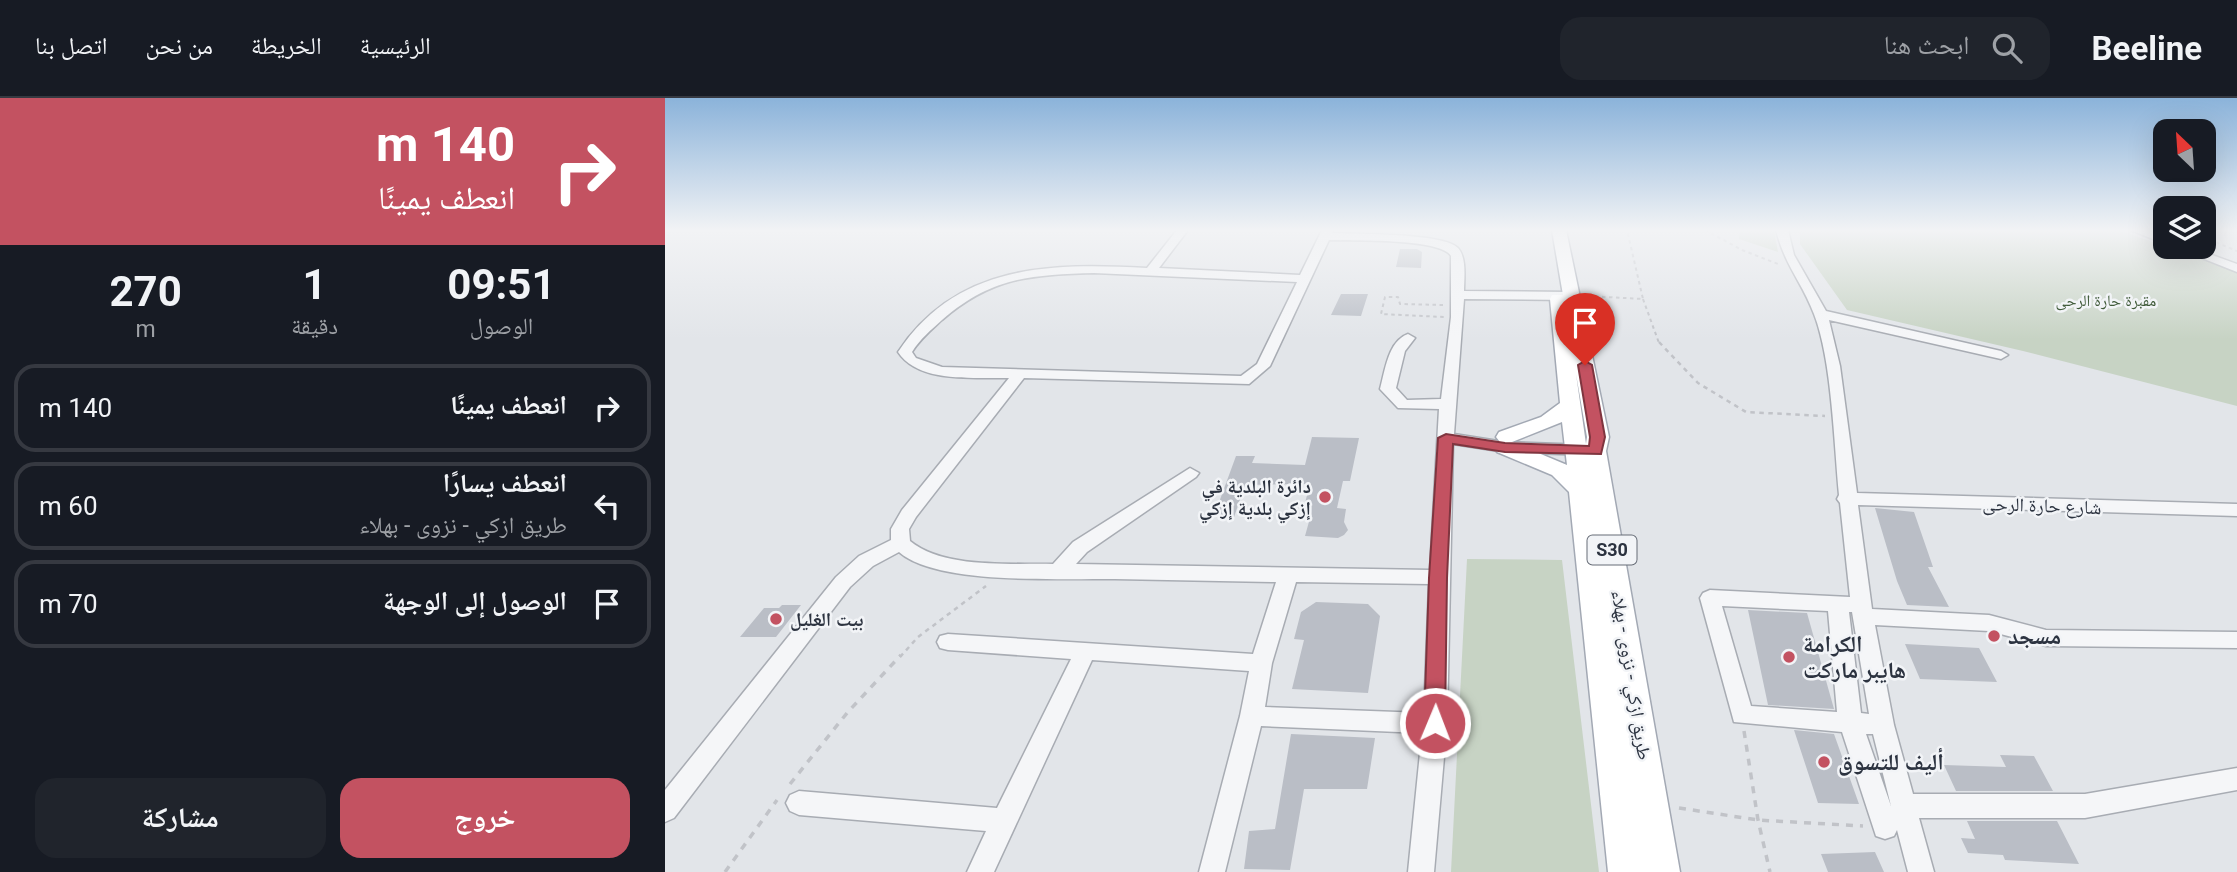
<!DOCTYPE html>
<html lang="ar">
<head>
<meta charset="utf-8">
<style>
  :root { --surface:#171b24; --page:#20242c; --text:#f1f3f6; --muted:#9ea1a6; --line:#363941; --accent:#c35261 }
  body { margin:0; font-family:Roboto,"Noto Naskh Arabic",sans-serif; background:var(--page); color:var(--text); direction:rtl; height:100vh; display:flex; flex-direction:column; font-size:26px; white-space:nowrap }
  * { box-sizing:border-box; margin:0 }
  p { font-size:23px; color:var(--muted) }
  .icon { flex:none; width:38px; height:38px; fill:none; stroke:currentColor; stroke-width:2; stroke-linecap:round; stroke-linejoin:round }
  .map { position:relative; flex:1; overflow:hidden; direction:ltr }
  .panel { display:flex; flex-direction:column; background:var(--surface); width:665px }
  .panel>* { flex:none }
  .top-card { background:#c35261; color:#fff; overflow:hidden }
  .needle { width:46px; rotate:335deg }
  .buttons { position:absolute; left:1488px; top:21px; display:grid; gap:14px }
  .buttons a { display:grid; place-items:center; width:63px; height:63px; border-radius:14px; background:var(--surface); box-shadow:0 7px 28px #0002; font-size:35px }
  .pin { position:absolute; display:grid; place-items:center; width:60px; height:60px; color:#fff; margin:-72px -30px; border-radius:50% 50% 50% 0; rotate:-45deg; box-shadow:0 0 7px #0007 }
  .pin .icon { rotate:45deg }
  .me { position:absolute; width:77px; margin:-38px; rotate:1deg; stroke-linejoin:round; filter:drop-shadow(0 0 5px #0008) }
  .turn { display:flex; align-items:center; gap:24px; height:147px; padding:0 35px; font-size:32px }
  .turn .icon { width:91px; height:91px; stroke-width:2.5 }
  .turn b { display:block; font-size:49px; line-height:60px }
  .eta { display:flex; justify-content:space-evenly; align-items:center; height:119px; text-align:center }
  .eta b { font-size:42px; font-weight:700; line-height:49px }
  .action { display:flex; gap:14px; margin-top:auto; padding:14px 35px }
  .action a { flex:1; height:80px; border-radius:21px; background:var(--accent); color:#fff; font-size:28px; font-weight:700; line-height:80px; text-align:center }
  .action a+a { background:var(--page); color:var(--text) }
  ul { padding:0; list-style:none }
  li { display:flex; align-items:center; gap:21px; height:88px; margin:0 14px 10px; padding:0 21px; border:4px solid var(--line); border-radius:21px }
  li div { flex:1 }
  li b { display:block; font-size:26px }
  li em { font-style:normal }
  header { display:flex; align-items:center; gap:42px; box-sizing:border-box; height:98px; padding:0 35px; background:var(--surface); border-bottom:2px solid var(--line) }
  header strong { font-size:33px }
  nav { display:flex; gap:38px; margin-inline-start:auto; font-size:24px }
  .search { width:490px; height:63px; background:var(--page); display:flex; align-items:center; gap:18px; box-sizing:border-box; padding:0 24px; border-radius:21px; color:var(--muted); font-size:26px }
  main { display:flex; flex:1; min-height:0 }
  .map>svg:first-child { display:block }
</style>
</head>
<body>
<header>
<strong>Beeline</strong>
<div class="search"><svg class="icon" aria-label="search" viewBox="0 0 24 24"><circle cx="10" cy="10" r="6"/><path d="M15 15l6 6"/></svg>ابحث هنا</div>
<nav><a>الرئيسية</a><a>الخريطة</a><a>من نحن</a><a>اتصل بنا</a></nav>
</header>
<main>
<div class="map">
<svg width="1572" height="774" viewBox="0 0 1572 774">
  <rect width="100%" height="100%" fill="#e2e5e9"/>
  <!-- green -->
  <path fill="#c7d3c4" d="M1075,132H1109L1113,154L1074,141Z
    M1135,132H1453L1572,173V308L1358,253L1182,212L1135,146Z
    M802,461L897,462L934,774H786Z"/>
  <!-- building -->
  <path fill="#babec6" d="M735,151H752L757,154L756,170L731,169Z
    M676,196H703L696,218L666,217Z
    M647,339L694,340L685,383H678L672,410L681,411L679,424L683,432L679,437L673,440L640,438L645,420H636L645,386L580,387L569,419L549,418L571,358H590L587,365L640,367Z
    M1210,410L1249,414L1268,469H1263L1284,509L1242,507L1232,483Z
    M651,504L703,506L715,518L703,595L627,591L639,542L629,541L636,514Z
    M117,507H136L111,539H75L99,510H114Z
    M1083,512L1142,515L1169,611L1103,607Z
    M1240,546L1314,550L1332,584L1255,581Z
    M1129,632L1169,636L1194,706L1153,705Z
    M626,636L710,640L702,691H639L625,772L579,771L584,733L610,731Z
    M1335,657L1369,658L1388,693H1291L1279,667L1341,669Z
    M1302,723H1392L1414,766L1340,762L1338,757L1303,755L1296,740L1310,741Z
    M1210,754L1219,774H1163L1156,756Z"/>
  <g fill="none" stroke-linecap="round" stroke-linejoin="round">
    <defs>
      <path id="minor" d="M512,132H523L494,170L635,177L657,132H668L667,135C691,136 779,135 793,150C802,160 799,181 799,193L905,194L911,198L905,202L799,201L789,336L840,344L923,347L931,352L923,357L840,354L788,346L782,625L769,774H743L757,635L596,628L560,774H534L575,618L584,573L427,562L329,774H302L321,733L134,717L125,713L121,705L125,697L134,693L332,710L406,561L283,552L275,550L272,544L275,538L283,536L588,556L611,484C558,483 504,482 450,481C398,480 273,488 234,454L208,468L185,489L9,720L0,724V692L171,479L194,458L226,442V431L237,412L344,280C310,279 254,286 233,254C292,165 387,165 482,170ZM664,142C687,143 776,140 786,158V219L776,301L742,302L731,290L740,253L750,240L743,236C723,243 720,273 715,291L733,310L774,311L765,472L411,466L422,454L531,379L534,375L525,370L408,444L388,466C346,465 279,471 245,443L244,431L251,419L359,280L584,286L605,268ZM429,175L632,184L592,266L576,278L277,269L251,260L247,254C255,241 266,232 277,222C327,179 365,177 429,175ZM631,484L764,486L759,615L600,609L607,565Z
        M1111,132H1123L1129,157L1161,213L1336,253L1343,257L1336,261L1164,222L1175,268L1192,395L1572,406V418L1193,407L1207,511L1324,517L1381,532L1572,534V550L1381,548L1324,533L1210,527L1229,627L1248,696H1420L1572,670V692L1420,720H1254L1269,774H1243L1232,732L1229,738L1220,741L1211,738L1177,634L1069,624L1035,500L1038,495L1045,492L1185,499L1175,405L1172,401L1174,397C1169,346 1167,262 1149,216C1137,184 1120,168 1111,132ZM1057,508L1163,513L1172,614L1086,608ZM1184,514H1187L1204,616L1196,615ZM1201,636H1208L1226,708Z
        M1466,132H1482L1500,139V146Z
        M1509,149H1525L1572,166V174Z"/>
      <path id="major" d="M887,132H901L944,339L941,353L1015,774H979L964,667L979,774H943L904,394L887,377L832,354L829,349L835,344L831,339L834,334L876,319L895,305L885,201L887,197H898ZM911,276L922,339L921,346ZM897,324L902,367L847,344Z"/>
    </defs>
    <!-- minor casing -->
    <use href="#minor" stroke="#a8acb3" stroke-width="3"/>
    <!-- major casing -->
    <use href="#major" stroke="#a3a9b4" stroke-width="3"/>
    <!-- path-far2 -->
    <path stroke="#c1c3c8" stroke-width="2" stroke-dasharray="3.5 3.5" stroke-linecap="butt" d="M1040,132L1077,152L1113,166
      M1538,139L1572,153
      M923,198L978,201L962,132
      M978,201L994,245
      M778,207L735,206L733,199H720L716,216L779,219"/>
    <!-- path-far1 -->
    <path stroke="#c1c3c8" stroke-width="2.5" stroke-dasharray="4.5 4.5" stroke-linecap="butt" d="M994,244L1033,285L1081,314L1160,318
      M235,559L253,539L321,488"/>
    <!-- path -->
    <path stroke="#c1c3c8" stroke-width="3.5" stroke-dasharray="7 7" stroke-linecap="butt" d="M1079,633L1093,722L1105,774
      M125,686L182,615L236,557
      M1014,710L1093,722L1198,728
      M60,774L112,702"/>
    <!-- minor -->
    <use href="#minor" fill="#f5f6f8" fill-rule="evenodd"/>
    <!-- major -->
    <use href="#major" fill="#fff" fill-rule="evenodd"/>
  </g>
  <!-- sky -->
  <linearGradient id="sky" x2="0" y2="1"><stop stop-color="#8bb3da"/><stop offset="0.55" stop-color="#f2f3f5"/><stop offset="1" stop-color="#f2f3f5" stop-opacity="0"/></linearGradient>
  <rect width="1572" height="241" fill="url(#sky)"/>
  <!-- route -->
  <path fill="#c35261" stroke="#7f353f" stroke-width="2" d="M920,263L927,267L940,339L936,356L840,354L788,346L782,480L780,625L777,631L770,634L762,631L759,625L764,480L773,340L781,336L840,345L924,348L925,339L913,267Z"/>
  <!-- markers -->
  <g fill="#c35261" stroke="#f2f4f7" stroke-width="2.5">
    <circle cx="660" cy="399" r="7"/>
    <circle cx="111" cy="521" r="7"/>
    <circle cx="1329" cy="538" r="7"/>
    <circle cx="1124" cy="559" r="7"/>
    <circle cx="1159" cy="664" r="7"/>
  </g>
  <g text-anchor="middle" stroke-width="5" stroke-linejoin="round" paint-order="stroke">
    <!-- far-park labels -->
    <g font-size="16" fill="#405b3a" stroke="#f2f4f7">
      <text x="1441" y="208">مقبرة حارة الرحى</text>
    </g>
    <!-- shield labels -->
    <rect fill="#f2f4f7" stroke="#676d77" stroke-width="2" x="922.5" y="437.5" width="49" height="29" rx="5"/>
    <g font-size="18" font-weight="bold" fill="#2c3340">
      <text x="947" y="458">S30</text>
    </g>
    <!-- poi labels -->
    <g font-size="19" font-weight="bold" fill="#2c3340" stroke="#f2f4f7" text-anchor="end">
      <text x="646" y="395">دائرة البلدية في<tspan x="646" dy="22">إزكي بلدية إزكي</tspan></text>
      <text x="125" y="528" text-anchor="start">بيت الغليل</text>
    </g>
    <!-- street labels -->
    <g font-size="19" fill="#2c3340" stroke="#f2f4f7">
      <text transform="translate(1377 407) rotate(2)" y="7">شارع حارة الرحى</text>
      <text transform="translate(967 577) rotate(81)" y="7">طريق ازكي - نزوى - بهلاء</text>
    </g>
    <!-- near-poi labels -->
    <g font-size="23" font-weight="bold" fill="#2c3340" stroke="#f2f4f7" text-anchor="start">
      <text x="1343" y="546">مسجد</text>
      <text x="1138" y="554">الكرامة<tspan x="1138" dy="26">هايبر ماركت</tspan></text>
      <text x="1173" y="672">أليف للتسوق</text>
    </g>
  </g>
</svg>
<div class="buttons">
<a><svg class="needle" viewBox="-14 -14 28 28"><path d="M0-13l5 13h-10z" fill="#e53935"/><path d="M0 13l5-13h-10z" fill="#9ea1a6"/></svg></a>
<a><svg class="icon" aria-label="layers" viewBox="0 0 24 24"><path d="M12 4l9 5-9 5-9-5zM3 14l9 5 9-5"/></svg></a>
</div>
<div class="pin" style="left:920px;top:267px;background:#d93025"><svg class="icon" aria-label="arrive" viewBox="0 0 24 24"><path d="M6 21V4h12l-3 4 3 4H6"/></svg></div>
<svg class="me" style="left:770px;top:625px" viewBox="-20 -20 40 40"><circle r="17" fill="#c35261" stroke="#fff" stroke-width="3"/><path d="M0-11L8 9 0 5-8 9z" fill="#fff"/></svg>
</div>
<section class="panel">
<div class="top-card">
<div class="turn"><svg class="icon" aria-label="right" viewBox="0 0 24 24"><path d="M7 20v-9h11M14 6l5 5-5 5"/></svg><div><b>140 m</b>انعطف يمينًا</div></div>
</div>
<div class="eta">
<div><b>09:51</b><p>الوصول</p></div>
<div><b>1</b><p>دقيقة</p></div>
<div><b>270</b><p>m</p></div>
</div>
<ul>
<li><svg class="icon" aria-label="right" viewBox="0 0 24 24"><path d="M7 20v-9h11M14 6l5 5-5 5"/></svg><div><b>انعطف يمينًا</b></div><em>140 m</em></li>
<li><svg class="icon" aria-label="left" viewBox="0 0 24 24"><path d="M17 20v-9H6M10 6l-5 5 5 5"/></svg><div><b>انعطف يسارًا</b><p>طريق ازكي - نزوى - بهلاء</p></div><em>60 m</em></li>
<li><svg class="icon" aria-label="arrive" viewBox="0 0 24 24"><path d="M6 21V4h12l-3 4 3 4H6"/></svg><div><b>الوصول إلى الوجهة</b></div><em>70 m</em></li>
</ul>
<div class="action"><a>خروج</a><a>مشاركة</a></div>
</section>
</main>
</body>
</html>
